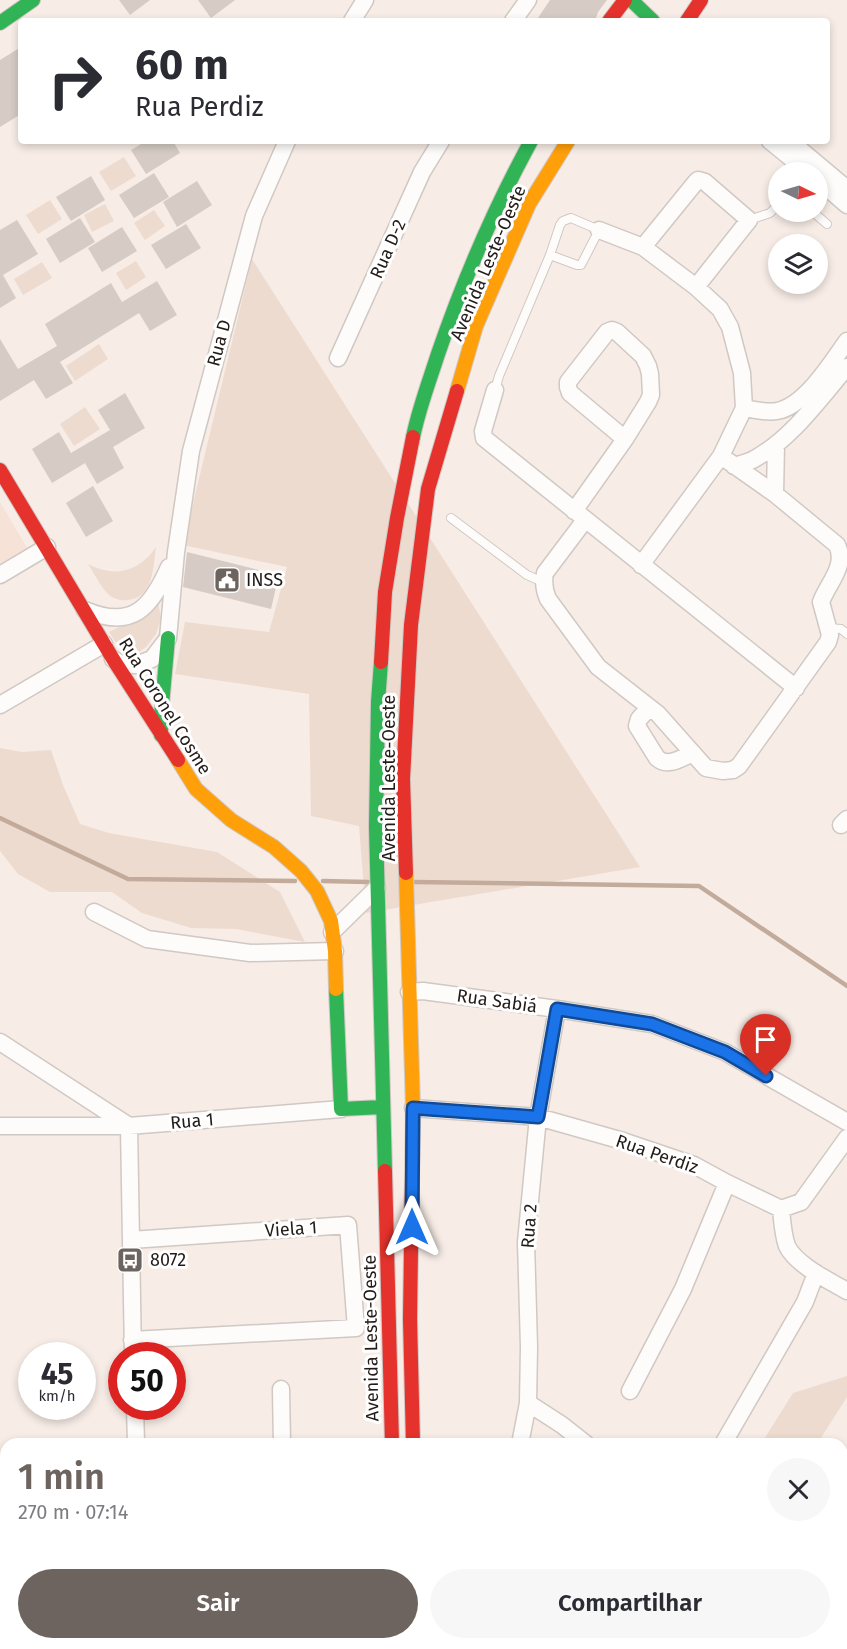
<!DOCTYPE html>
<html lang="pt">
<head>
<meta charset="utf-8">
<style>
  :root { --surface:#fff; --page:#f7f7f7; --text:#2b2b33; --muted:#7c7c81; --accent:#6d645f }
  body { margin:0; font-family:"Fira Sans",sans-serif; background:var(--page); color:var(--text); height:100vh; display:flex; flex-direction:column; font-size:22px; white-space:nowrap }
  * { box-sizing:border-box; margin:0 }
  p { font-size:20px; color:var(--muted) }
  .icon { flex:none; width:33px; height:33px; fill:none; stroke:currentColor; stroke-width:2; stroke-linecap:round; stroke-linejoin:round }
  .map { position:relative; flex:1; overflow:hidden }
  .panel { position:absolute; left:0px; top:1438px; width:848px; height:212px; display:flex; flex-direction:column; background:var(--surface); border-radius:18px 18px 0 0; box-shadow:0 3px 9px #0003 }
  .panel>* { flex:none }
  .banner { position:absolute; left:18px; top:18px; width:812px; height:126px; border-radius:6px; box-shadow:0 3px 9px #0003; background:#fff; color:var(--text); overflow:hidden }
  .needle { width:39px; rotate:95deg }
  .buttons { position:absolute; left:768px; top:162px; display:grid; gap:12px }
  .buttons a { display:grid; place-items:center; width:60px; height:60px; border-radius:50%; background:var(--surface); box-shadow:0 3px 9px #0003; font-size:30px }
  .speed { position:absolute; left:18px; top:1342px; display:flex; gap:12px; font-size:30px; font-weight:700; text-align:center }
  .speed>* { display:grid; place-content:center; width:78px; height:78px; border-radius:50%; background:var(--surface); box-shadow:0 3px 9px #0003; line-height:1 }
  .speed small { font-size:15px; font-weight:400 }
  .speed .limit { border:9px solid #d22; background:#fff; color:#111 }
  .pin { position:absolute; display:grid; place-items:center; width:51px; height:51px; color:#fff; margin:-62px -26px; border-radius:50% 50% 50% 0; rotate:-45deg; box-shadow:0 0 6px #0007 }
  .pin .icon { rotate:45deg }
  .me { position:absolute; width:66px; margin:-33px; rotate:0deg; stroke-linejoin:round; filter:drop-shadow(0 0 4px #0008) }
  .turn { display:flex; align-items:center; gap:21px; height:126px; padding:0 18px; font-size:27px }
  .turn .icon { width:78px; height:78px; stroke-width:2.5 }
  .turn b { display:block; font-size:42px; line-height:51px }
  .round { display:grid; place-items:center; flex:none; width:63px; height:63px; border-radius:32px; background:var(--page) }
  .head { display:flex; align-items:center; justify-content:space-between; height:102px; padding:0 18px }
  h1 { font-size:36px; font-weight:600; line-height:45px; color:var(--accent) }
  .action { display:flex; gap:12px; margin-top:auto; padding:12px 18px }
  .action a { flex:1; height:69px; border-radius:36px; background:var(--accent); color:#fff; font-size:24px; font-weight:600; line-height:69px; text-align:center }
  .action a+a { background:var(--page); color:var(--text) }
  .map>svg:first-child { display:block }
</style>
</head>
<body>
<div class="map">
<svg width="847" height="1649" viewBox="0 0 847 1649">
  <rect width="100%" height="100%" fill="#f7ece6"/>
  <!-- built -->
  <path fill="#f6e2d6" d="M0,502L27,548L0,564Z"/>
  <!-- green -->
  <path fill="#eedbcf" d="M124,157L136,176L111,191L99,172Z
    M50,200L62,219L38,234L26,215Z
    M105,204L114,221L92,232L84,215Z
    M154,210L165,226L145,240L134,223Z
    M252,259L640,867L366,913L359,826L311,816L309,694L175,674L185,622L269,632L287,567L183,545Z
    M136,261L146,277L126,290L116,273Z
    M42,262L52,278L23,295L14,279Z
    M99,344L108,359L75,381L66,366Z
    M85,407L100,429L74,446L60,424Z
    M156,547C153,567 154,598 127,600C121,601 114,599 109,595C102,589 94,573 88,564C115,578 139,572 156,547Z
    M158,603L161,618L156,634L146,647L136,654H123L109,632L133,620Z
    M0,748L22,752L51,750L63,785L80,824L109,833L217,852L280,892L305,942L236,929L191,928L142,913L112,892H50L18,874L0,851Z
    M847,1376V1397L817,1444H761L793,1393Z
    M571,1644H689L686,1649H576Z"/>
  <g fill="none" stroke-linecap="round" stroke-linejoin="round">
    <!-- stream -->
    <path stroke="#c3ab9c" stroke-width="4.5" d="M0,818L128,879L295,881
      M323,881L368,882
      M413,882L699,886L847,986"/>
    <!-- river -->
    <path stroke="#c3ab9c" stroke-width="26" d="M842,1478L847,1470
      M730,1649L733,1644"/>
  </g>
  <!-- building -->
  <path fill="#d6ccc5" d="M119,0H150L130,15Z
    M198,0H235L211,18Z
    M550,0H607L598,12L595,21H536Z
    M21,47V114L0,127V60Z
    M146,141H173L180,153L146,174L131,150Z
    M154,173L169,197L134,218L119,195Z
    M91,176L105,200L71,221L56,197Z
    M197,181L212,205L177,227L163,202Z
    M80,218L95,242L60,263L46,239Z
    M17,220L38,254L3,275L16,298L0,308V230Z
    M186,224L201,248L166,269L151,245Z
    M122,227L137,251L102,272L88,248Z
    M157,281L177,315L150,331L139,313L60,362L73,383L46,399L34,380L0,401V339L18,369L57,346L45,324L111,283L122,302Z
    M125,393L145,428L113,447L124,468L97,484L85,463L52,483L32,449L59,432L71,453L110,430L98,410Z
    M93,486L113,521L86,537L66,503Z
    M187,552L279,575L271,609L183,587Z"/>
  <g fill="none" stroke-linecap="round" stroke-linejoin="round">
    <defs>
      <path id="lane" d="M813,212L827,224
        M749,220L770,213L778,205
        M495,390L499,376L550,255L560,225L563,221L571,218L599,230L581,265H577L550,255
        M451,518L527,575L543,582
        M828,628L841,629L847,634"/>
      <path id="street" d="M352,21L365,0
        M513,21L528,0
        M770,141L808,172
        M790,141L847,189
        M818,180L847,205
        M599,230L643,247L696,287L720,309L730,327L742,373L744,408L721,456L641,565
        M643,247L695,183L698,180L705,182L749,220L696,287
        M338,358L422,172L441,141
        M495,390L483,431L484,438L796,688
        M744,408C754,410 767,413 777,411C805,406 831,363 847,341
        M734,466C742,464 750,462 756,458C793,437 820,398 847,367
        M775,494L776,444
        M574,511L625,439L648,402L651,395L650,374L648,366L643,356L617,332L612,330L607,332L568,382V387L570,393L625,439
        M585,520L545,573C543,583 544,590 548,599L598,667L658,714L706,768L723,771L733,770L739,766L828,642L830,635L821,602C828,583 847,566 837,545L775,494L721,456
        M0,575L47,547
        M85,610C132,630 151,608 169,567
        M113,659L121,664L136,665L152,659L168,638L176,552L191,451L254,216L287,141
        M0,705L104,644
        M649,708L639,719L637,726L657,758C668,768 681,758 693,753
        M841,825L847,819
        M94,912L147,939L250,953L335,951
        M332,932L377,888
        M409,992L423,991L557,1009L652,1024L725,1052L847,1122
        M0,1042L129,1126L133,1356
        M413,1108L538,1117L623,1141L694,1165L727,1183L781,1209
        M0,1126H129L341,1109
        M781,1209C782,1220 783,1235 787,1246C796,1265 830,1281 847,1291
        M781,1209L801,1202L847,1138
        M131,1240L348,1225L356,1328L132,1340
        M281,1389L282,1444
        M630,1391L683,1289L727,1183
        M528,1403L562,1425L586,1444
        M135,1407L136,1444
        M520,1444L528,1403L529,1347L526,1242L538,1117L557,1009
        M723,1444L805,1302L816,1273
        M137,1649V1644
        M532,1649L533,1644"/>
      <path id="fast" d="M631,0L653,21
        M0,23L33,0
        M413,437C419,408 429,382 438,354C463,281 494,209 531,141
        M381,662L378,702L376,827L385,1171
        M161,735V716L168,638
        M336,989L341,1109L383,1107"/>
      <path id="slow" d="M457,391L476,326L529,204L568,141
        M178,760L196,789L231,820L274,847L301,871L317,891L331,921L335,951L336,989
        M406,873L413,1108
        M420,1644V1649"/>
      <path id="jam" d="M609,21L625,0
        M687,21L701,0
        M0,470L113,659L178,760
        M381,662L385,592L397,518L413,437
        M406,873L403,779L411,625L428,489L457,391
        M413,1108L410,1319L413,1444
        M385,1171L392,1444
        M398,1644V1649"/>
    </defs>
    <!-- lane casing -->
    <use href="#lane" stroke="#d0c8c3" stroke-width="10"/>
    <!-- street casing -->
    <use href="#street" stroke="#d0c8c3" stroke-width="19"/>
    <!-- fast casing -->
    <use href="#fast" stroke="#d0c8c3" stroke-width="16"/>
    <!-- slow casing -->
    <use href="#slow" stroke="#d0c8c3" stroke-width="16"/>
    <!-- jam casing -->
    <use href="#jam" stroke="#d0c8c3" stroke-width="16"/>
    <!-- lane -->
    <use href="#lane" stroke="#fefcfb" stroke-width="8"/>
    <!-- street -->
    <use href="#street" stroke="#fefcfb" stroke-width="16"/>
    <!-- fast -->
    <use href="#fast" stroke="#30b455" stroke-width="14"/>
    <!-- slow -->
    <use href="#slow" stroke="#ff9f0a" stroke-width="14"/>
    <!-- jam -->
    <use href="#jam" stroke="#e5322d" stroke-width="14"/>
  </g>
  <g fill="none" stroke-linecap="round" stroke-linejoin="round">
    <defs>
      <path id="route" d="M412,1227L413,1108L538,1117L557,1009L652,1024L725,1052L766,1076"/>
    </defs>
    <!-- route casing -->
    <use href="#route" stroke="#114b97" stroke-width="15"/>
    <!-- route -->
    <use href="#route" stroke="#1a73e8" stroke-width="10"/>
  </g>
  <!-- icons -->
  <defs>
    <symbol id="civic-square" viewBox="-11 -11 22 22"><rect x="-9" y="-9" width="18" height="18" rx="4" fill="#6d645f" stroke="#fff"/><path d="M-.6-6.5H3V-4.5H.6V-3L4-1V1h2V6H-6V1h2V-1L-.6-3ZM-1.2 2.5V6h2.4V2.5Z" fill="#fff"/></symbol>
    <symbol id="bus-square" viewBox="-11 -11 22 22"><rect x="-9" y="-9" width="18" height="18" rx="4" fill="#6d645f" stroke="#fff"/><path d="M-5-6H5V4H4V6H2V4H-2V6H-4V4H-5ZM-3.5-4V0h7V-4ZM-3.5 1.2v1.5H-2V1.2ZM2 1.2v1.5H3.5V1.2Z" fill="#fff"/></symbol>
  </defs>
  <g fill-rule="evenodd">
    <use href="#civic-square" x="212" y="565" width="30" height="30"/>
    <use href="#bus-square" x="115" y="1245" width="30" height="30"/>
  </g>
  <g text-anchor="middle" stroke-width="6" stroke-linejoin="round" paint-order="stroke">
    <!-- street labels -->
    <g font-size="18" fill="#221b17" stroke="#fff">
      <text transform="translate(388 249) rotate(-66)" y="6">Rua D-2</text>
      <text transform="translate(488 263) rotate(-67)" y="6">Avenida Leste-Oeste</text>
      <text transform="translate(219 343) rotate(-75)" y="6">Rua D</text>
      <text transform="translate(165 706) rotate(58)" y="6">Rua Coronel Cosme</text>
      <text transform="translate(389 778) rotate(-90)" y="6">Avenida Leste-Oeste</text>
      <text transform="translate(497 1001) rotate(8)" y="6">Rua Sabiá</text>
      <text transform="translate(192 1121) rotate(-5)" y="6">Rua 1</text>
      <text transform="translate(657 1154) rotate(19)" y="6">Rua Perdiz</text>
      <text transform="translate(529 1226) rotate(-86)" y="6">Rua 2</text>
      <text transform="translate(291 1229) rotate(-4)" y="6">Viela 1</text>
      <text transform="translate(371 1338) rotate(-91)" y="6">Avenida Leste-Oeste</text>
    </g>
    <!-- poi labels -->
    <g font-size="18" fill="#221b17" stroke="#fff" text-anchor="start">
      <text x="246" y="586">INSS</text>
      <text x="150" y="1266">8072</text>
    </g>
  </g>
</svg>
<div class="buttons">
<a><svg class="needle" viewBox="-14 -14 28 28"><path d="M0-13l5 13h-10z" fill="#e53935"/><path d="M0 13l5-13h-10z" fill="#7c7c81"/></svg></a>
<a><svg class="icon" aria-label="layers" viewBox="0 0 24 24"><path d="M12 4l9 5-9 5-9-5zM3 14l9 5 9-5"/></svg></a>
</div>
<div class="speed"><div>45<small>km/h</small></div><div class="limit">50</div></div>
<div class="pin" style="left:766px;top:1076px;background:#d93025"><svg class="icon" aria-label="arrive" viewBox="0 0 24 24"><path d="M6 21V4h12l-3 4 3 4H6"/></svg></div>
<svg class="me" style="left:412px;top:1227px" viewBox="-20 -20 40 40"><path d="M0-17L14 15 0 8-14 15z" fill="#1a73e8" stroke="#fff" stroke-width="4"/></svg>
<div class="banner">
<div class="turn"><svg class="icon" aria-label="right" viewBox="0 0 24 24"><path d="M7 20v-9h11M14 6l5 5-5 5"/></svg><div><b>60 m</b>Rua Perdiz</div></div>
</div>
<section class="panel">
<div class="head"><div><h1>1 min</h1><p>270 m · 07:14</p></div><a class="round"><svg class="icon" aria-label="close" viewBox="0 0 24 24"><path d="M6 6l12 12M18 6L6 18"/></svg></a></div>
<div class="action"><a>Sair</a><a>Compartilhar</a></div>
</section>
</div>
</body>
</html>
